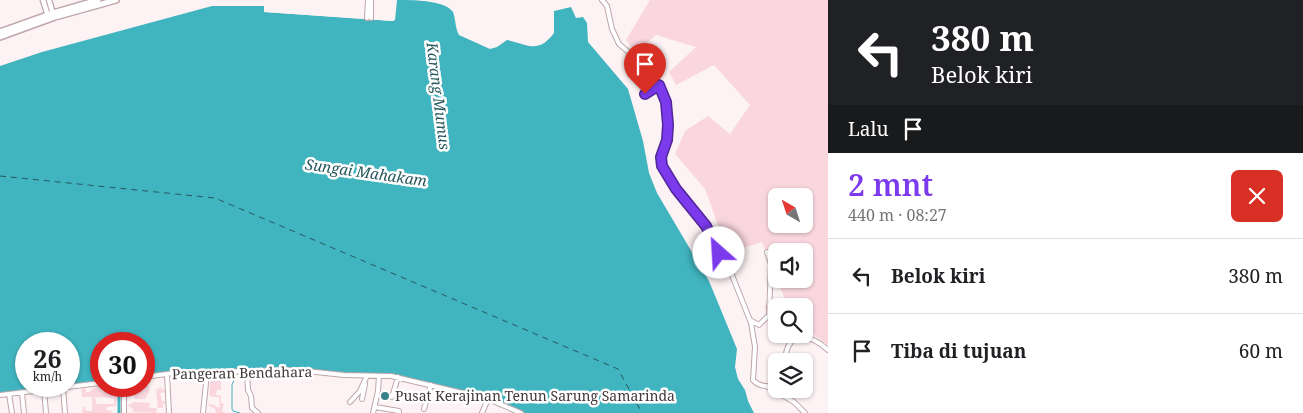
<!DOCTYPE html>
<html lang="id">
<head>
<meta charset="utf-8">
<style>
  :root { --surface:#fff; --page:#f2f2f2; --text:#202124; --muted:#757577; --line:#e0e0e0; --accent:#7c3aed }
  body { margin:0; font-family:"Noto Serif",serif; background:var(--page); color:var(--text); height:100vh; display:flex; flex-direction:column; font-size:19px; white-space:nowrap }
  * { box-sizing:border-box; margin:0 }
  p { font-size:16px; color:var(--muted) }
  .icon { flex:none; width:28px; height:28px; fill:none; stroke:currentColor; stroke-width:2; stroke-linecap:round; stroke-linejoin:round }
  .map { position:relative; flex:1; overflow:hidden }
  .sheet { display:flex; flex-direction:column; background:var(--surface); width:475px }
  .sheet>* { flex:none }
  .guide { background:#202124; color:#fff; overflow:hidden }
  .needle { width:32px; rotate:321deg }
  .controls { position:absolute; left:768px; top:188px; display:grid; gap:10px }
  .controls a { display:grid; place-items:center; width:45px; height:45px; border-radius:8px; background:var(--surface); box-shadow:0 1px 4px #0004; font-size:25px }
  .speed { position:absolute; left:15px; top:332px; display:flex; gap:10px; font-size:25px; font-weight:700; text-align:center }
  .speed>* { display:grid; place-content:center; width:65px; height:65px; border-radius:50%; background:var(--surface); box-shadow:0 1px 4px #0004; line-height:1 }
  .speed small { font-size:12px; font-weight:400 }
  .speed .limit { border:8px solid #d22; background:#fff; color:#111 }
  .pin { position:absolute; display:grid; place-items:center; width:42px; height:42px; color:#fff; margin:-51px -21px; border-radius:50% 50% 50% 0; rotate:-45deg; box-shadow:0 0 5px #0007 }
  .pin .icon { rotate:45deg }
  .me { position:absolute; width:55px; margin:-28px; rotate:334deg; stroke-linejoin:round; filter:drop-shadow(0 0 4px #0008) }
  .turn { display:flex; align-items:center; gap:18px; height:105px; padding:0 20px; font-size:22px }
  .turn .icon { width:65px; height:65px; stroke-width:2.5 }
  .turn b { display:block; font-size:35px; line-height:42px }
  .then { display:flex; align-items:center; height:48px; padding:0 20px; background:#0003; gap:10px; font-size:19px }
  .round { display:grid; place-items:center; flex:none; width:52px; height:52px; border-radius:8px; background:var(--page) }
  .overview { display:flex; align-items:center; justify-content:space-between; height:85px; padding:0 20px }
  h1 { font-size:30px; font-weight:600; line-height:38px; color:var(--accent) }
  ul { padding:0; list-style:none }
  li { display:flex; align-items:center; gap:15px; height:75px; padding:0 20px; border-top:1px solid var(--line) }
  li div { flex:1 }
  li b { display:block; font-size:19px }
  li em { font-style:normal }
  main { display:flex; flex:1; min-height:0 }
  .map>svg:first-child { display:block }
</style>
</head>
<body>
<main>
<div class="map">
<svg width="828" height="413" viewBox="0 0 828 413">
  <rect width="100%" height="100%" fill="#fdf2f4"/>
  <!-- green -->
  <path fill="#fad7df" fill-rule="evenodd" d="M650,0H828V345L804,328V306H776V325L764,306L785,299L777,279H804V251H776V276L762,242L728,253L705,189L675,154L685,131L708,116L730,134L750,105L714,65L676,85L669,72L696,47L656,35L636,52L626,40ZM776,196H804V224H776Z
    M219,375L221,376V390H217L216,395L221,396V403L224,404L222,411L224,413H216L215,409L208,405L209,404L215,405L216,407H220L219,397H212L209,395L211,376Z
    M148,385L150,390L145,399H135L132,393H130V386H137L139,391L141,390V386Z
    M113,386V397H117L116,406L107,407L106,410L112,411L111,413H83L81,410H83V407L85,406L86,411H92V397H82L81,389L85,388L86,392H90L93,388ZM95,397L114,398V404H96Z
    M161,387L163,390L167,389V392L160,393L162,401L168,402V403L163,404V408H158L156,390Z
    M133,402L150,403L149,408H157L156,413L133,412V409L127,405L132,404Z"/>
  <!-- water -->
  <path fill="#40b4bf" d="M397,0C413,0 445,0 453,12C456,20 455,28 459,35L490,49L497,47L507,40C529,45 538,54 554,33V11L571,7L576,18L583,17L587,23L588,42L628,89L643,141L649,173L657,193L709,281L737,349L735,367L738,379L745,390L748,401L754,413H525L503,404L390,375L348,374L297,369L205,372L144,377V344H101V383L69,385V344H26V386H60L0,393V66L42,52L212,6H264V12L393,21L395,20Z"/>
  <!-- pier -->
  <path fill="#fdf2f4" d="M264,6H266V9L393,18L394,16L393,21L264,12Z"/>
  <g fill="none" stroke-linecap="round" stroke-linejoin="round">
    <!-- stream -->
    <path stroke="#40b4bf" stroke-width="1" d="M237,372L232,385V409L233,411L240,413"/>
    <!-- canal -->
    <path stroke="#40b4bf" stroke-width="3" d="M119,413V386"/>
    <!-- ferry -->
    <path stroke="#27585d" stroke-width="1" stroke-dasharray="6 5" stroke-linecap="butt" d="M0,176L215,198L618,369L642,413"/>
    <defs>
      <path id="minor" d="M371,0V18
        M602,0L607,6L612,29L619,44L644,65L664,94L668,125L667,140L661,157L662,166L676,189L706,226L716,248L730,270L751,323L755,347L753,380C759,387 769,387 776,385
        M367,18L368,0
        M645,94L659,85
        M750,320L759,325L769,315L771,264L767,252
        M785,361C787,330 809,333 828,350
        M247,372L248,390L251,396L252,408L258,413
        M167,374L169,413
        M144,377L174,373L297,370L344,375L391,376L488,399L521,413
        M124,386V413
        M766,386L794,402L805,413
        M63,388L65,413
        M44,389L46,413
        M22,393L24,413
        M9,394L12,413
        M0,395L101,383
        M392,397L398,377
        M362,399L365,384
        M350,402L360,391L366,378
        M375,407L399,411V413
        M424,409L431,385
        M203,413L207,373
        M373,413L378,391L379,376
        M482,413L488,399"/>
      <path id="major" d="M43,0L48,16
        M49,0L53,14"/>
      <path id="highway" d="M0,32L53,13L98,0
        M0,37L55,17L116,0"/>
    </defs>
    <!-- minor casing -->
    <use href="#minor" stroke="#bfa6ab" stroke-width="6"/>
    <!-- major casing -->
    <use href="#major" stroke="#bfa6ab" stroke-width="7"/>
    <!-- highway casing -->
    <use href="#highway" stroke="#bfa6ab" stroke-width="8"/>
    <!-- minor -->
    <use href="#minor" stroke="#fff" stroke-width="4"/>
    <!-- major -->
    <use href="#major" stroke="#fff" stroke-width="4.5"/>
    <!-- highway -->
    <use href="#highway" stroke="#fff" stroke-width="5"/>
  </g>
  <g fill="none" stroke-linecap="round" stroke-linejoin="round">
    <defs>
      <path id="route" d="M645,94L659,85L666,102L668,125L667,140L661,157L662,166L676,189L706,226L719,253"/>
    </defs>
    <!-- route casing -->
    <use href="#route" stroke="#51269a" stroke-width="12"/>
    <!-- route -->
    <use href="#route" stroke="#7c3aed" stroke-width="9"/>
  </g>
  <!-- markers -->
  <circle fill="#398188" stroke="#fff" stroke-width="2" cx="385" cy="396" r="5"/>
  <g text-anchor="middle" stroke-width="5" stroke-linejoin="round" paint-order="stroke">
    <!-- street labels -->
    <g font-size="14" fill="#43393b" stroke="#fff">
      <text transform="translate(242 373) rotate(-1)" y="5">Pangeran Bendahara</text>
    </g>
    <!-- poi labels -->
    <g font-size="14" fill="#43393b" stroke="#fff" text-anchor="start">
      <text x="395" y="401">Pusat Kerajinan Tenun Sarung Samarinda</text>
    </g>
    <!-- water labels -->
    <g font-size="15" font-style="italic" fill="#27585d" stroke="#fff">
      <text transform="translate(438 96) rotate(83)" y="5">Karang Mumus</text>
      <text transform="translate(366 173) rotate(8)" y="5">Sungai Mahakam</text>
    </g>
  </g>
</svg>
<div class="controls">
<a><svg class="needle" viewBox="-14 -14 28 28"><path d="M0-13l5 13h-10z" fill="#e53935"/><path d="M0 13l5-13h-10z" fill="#757577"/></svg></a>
<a><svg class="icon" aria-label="sound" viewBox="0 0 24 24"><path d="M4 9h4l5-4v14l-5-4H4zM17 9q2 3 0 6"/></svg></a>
<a><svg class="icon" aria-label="search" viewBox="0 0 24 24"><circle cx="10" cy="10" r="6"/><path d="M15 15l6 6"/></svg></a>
<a><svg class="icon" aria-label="layers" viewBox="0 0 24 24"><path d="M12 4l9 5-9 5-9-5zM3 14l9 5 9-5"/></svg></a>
</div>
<div class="speed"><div>26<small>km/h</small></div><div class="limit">30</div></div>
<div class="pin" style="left:645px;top:94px;background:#d93025"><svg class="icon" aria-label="arrive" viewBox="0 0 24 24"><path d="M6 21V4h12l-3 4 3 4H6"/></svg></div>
<svg class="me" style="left:719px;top:253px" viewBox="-20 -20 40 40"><circle r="19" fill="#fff"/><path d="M0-13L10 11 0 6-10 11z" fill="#7c3aed"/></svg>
</div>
<section class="sheet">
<div class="guide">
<div class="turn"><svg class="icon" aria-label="left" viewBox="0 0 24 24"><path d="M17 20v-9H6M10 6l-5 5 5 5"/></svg><div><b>380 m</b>Belok kiri</div></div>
<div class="then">Lalu<svg class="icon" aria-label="arrive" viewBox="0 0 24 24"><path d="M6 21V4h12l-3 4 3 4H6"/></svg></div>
</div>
<div class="overview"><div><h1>2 mnt</h1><p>440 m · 08:27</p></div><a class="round" style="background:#d93025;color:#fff"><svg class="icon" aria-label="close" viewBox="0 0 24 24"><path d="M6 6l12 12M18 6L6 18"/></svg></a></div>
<ul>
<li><svg class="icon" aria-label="left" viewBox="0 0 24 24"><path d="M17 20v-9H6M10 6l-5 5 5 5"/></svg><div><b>Belok kiri</b></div><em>380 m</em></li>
<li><svg class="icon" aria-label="arrive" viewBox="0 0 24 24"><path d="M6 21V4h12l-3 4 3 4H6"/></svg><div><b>Tiba di tujuan</b></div><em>60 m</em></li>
</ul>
</section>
</main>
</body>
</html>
